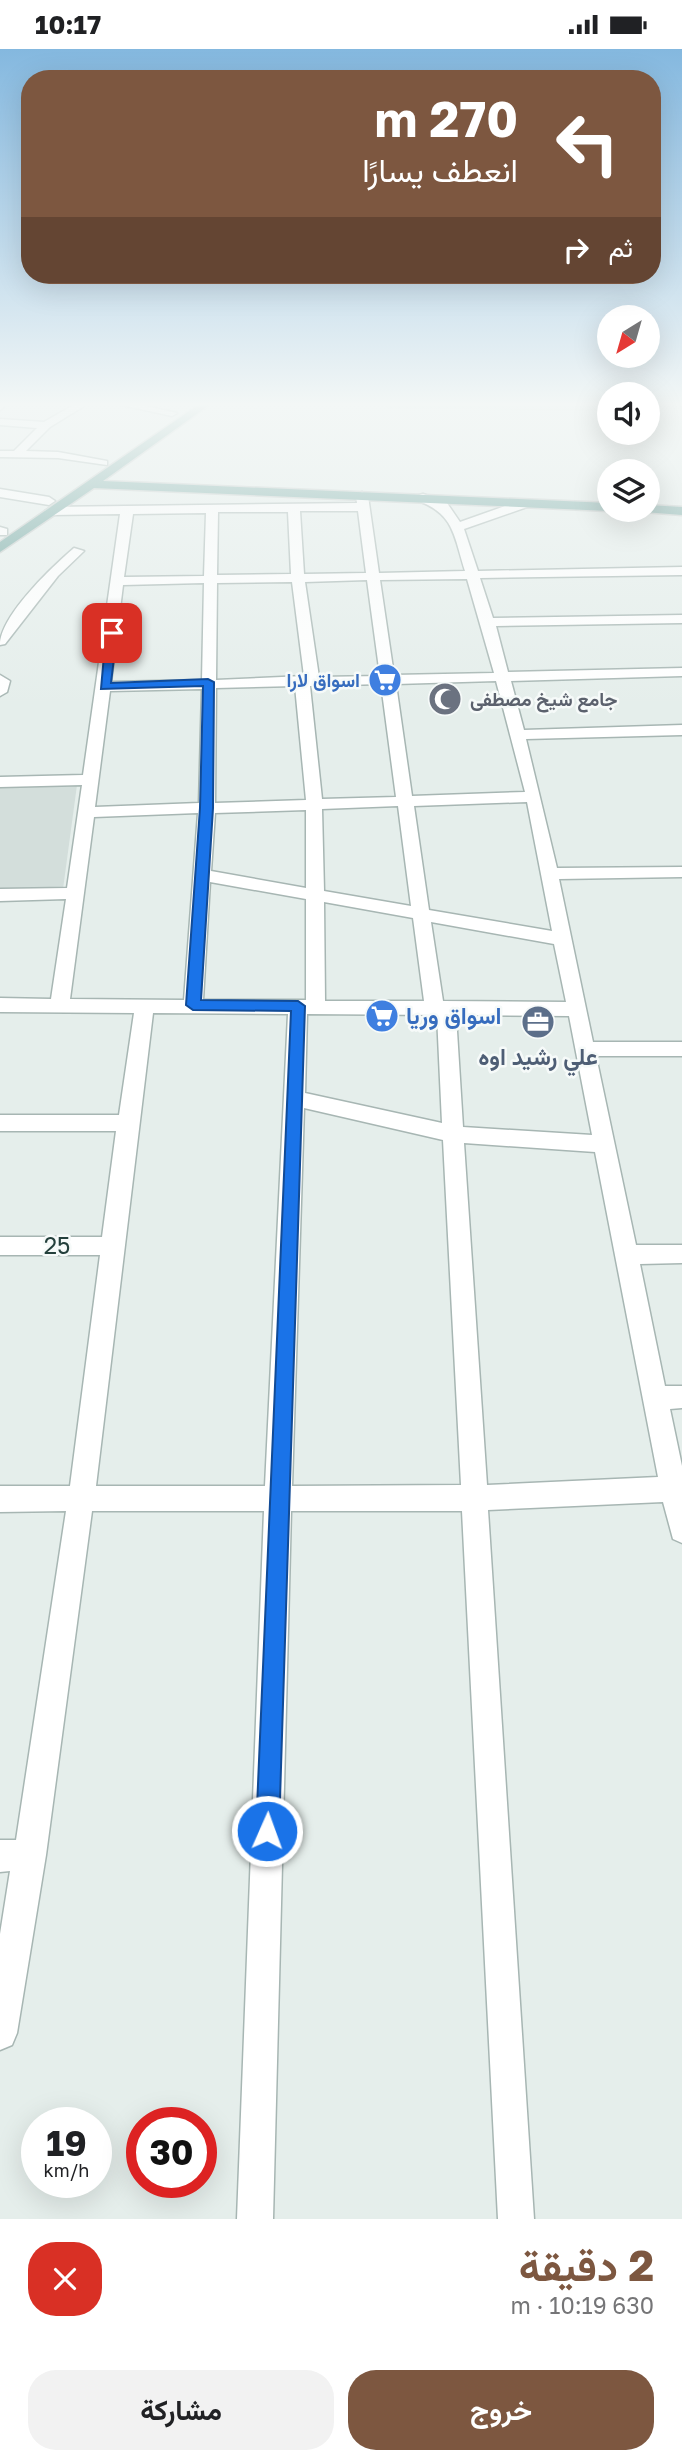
<!DOCTYPE html>
<html lang="ar">
<head>
<meta charset="utf-8">
<style>
  :root { --surface:#fff; --page:#f2f2f2; --text:#202124; --muted:#757577; --accent:#7d5740 }
  body { margin:0; font-family:"Golos Text",Vazirmatn,sans-serif; background:var(--page); color:var(--text); direction:rtl; height:100vh; display:flex; flex-direction:column; font-size:26px; white-space:nowrap }
  * { box-sizing:border-box; margin:0 }
  p { font-size:23px; color:var(--muted) }
  .icon { flex:none; width:38px; height:38px; fill:none; stroke:currentColor; stroke-width:2; stroke-linecap:round; stroke-linejoin:round }
  .map { position:relative; height:2170px; overflow:hidden; direction:ltr }
  .drawer { display:flex; flex-direction:column; background:var(--surface); flex:1 }
  .drawer>* { flex:none }
  .guide { position:absolute; left:21px; top:21px; width:640px; height:214px; border-radius:28px; box-shadow:0 7px 28px #0002; direction:rtl; background:#7d5740; color:#fff; overflow:hidden }
  .needle { width:46px; rotate:217deg }
  .fabs { position:absolute; left:597px; top:256px; display:grid; gap:14px }
  .fabs a { display:grid; place-items:center; width:63px; height:63px; border-radius:50%; background:var(--surface); box-shadow:0 7px 28px #0002; font-size:35px }
  .speed { position:absolute; left:21px; top:2058px; display:flex; gap:14px; font-size:35px; font-weight:700; text-align:center }
  .speed>* { display:grid; place-content:center; width:91px; height:91px; border-radius:50%; background:var(--surface); box-shadow:0 7px 28px #0002; line-height:1 }
  .speed small { font-size:18px; font-weight:400 }
  .speed .limit { border:10px solid #d22; background:#fff; color:#111 }
  .pin { position:absolute; display:grid; place-items:center; width:60px; height:60px; color:#fff; margin:-30px; border-radius:14px; box-shadow:0 4px 10px #0006 }
  .me { position:absolute; width:77px; margin:-38px; rotate:2deg; stroke-linejoin:round; filter:drop-shadow(0 0 5px #0008) }
  .turn { display:flex; align-items:center; gap:24px; height:147px; padding:0 28px; font-size:32px }
  .turn .icon { width:91px; height:91px; stroke-width:2.5 }
  .turn b { display:block; font-size:49px; line-height:60px }
  .then { display:flex; align-items:center; height:66px; padding:0 28px; background:#0003; gap:14px; font-size:26px }
  .round { display:grid; place-items:center; flex:none; width:74px; height:74px; border-radius:28px; background:var(--page) }
  .summary { display:flex; align-items:center; justify-content:space-between; height:119px; padding:0 28px }
  h1 { font-size:42px; font-weight:700; line-height:52px; color:var(--accent) }
  .button { display:flex; gap:14px; margin-top:auto; padding:14px 28px }
  .button a { flex:1; height:80px; border-radius:28px; background:var(--accent); color:#fff; font-size:28px; font-weight:700; line-height:80px; text-align:center }
  .button a+a { background:var(--page); color:var(--text) }
  .status { display:flex; justify-content:space-between; align-items:center; height:49px; padding:0 35px; background:var(--surface); direction:ltr }
  .status svg { height:19px; fill:currentColor }
  .map>svg:first-child { display:block }
</style>
</head>
<body>
<div class="status"><b>10:17</b><svg viewBox="0 0 49 12"><path d="M0 12V9h3v3zM5 12V6h3v6zM10 12V3h3v9zM15 12V0h3v12zM26 1h20v11H26zM47 4h2v5h-2z"/></svg></div>
<div class="map">
<svg width="682" height="2170" viewBox="0 0 682 2170">
  <rect width="100%" height="100%" fill="#e5eeeb"/>
  <!-- built -->
  <path fill="#d3dedb" d="M77,736L63,840L0,841V737Z"/>
  <!-- green -->
  <path fill="#bfdecc" d="M386,354H609V362L386,359Z"/>
  <g fill="none" stroke-linecap="round" stroke-linejoin="round">
    <defs>
      <path id="minor" d="M0,354H8L0,361Z
        M77,354H89L50,378L26,402L58,403L107,412V416L58,409L0,408V402H14L37,379L0,376V370L44,373Z
        M112,354H133L177,364L172,367Z
        M0,440L49,448L55,452L49,456L0,448Z
        M362,443L368,447L379,524L465,522C454,488 455,466 419,452V446L423,445L447,454L460,473L522,451H530V457L464,480L478,522L682,518V526L480,529L493,569L682,566V574L496,577L508,623L682,619V627L511,632L524,681L682,676V686L526,690L557,819L682,818V828L559,830L593,993H682V1007H596L636,1196H682V1214L640,1215L665,1337H682V1359L670,1360L682,1417V1494L673,1490L663,1453L488,1461L534,2170H498L462,1462H291L273,2170H237L264,1462H92L46,1806L17,1984L12,1996L0,2001V1885L10,1822L0,1823V1791H16L66,1462L0,1463V1437H70L100,1206H0V1188H102L116,1082H0V1066H119L134,964L0,963V949L51,950L66,850L0,852V840L67,839L82,736L0,738V728L83,726L120,465L51,466L45,462L51,458L357,454L356,447ZM300,462H358L366,524L304,525ZM218,463H288L291,525L217,526ZM206,464L204,527L124,528L133,465ZM467,530L494,624L394,626L380,531ZM367,531L380,627L319,628L305,533ZM292,533L304,627L216,631L217,534ZM204,534L202,631L111,633L123,536ZM496,632L525,743L412,747L396,635ZM381,635L396,748L322,750L310,637ZM295,637L306,751L215,754L216,639ZM202,640L199,754L95,758L110,642ZM527,753L552,882L429,861L414,757ZM398,757L411,857L324,842L322,760ZM306,761V839L211,822L215,764ZM198,764L184,951L70,950L94,768ZM210,833L306,850V951H203ZM324,853L413,869L424,952H325ZM431,873L554,895L566,953L443,952ZM153,964L288,965L265,1437H96ZM307,965L437,966L442,1074L305,1044ZM456,966L569,967L592,1086L463,1078ZM304,1059L443,1091L461,1436L292,1437ZM464,1094L595,1103L658,1428L487,1436Z
        M0,478L7,480V486H0Z
        M74,499L84,502L58,527L5,595L0,596C0,567 51,519 74,499Z
        M0,626L10,632L7,643L0,647Z"/>
      <path id="major" d="M201,354H212L103,432L609,454V460H613L609,462L94,439L0,503V493Z
        M648,456L682,458V466L644,463L642,460H648Z"/>
    </defs>
    <!-- minor casing -->
    <use href="#minor" stroke="#a7b6b3" stroke-width="3"/>
    <!-- major casing -->
    <use href="#major" stroke="#c2cac8" stroke-width="3"/>
    <!-- minor -->
    <use href="#minor" fill="#fff" fill-rule="evenodd"/>
    <!-- major -->
    <use href="#major" fill="#6ba29c" fill-rule="evenodd"/>
  </g>
  <!-- sky -->
  <linearGradient id="sky" x2="0" y2="1"><stop stop-color="#84b8df"/><stop offset="0.54" stop-color="#f3f7f6"/><stop offset="1" stop-color="#f3f7f6" stop-opacity="0"/></linearGradient>
  <rect width="682" height="658" fill="url(#sky)"/>
  <!-- route -->
  <path fill="#1a73e8" stroke="#114b97" stroke-width="2" d="M112,581L117,584L111,634L208,630L214,633L213,759L201,951L298,952L305,957L279,1782L276,1790L267,1794L259,1790L256,1782L291,962L193,961L186,956L200,759L203,637L101,640L106,584Z"/>
  <!-- icons -->
  <defs>
    <symbol id="supermarket-disc" viewBox="-11 -11 22 22"><circle r="9.5" fill="#3f7fe0" stroke="#f6faf9"/><path d="M-6-5.5h2.5l.6 2H6L4.5 2H-2.5L-4.4-4H-6ZM-1.5 3.2a1.3 1.3 0 1 0 .1 0ZM3 3.2a1.3 1.3 0 1 0 .1 0Z" fill="#fff"/></symbol>
    <symbol id="mosque-disc" viewBox="-11 -11 22 22"><circle r="9.5" fill="#6b7280" stroke="#f6faf9"/><path d="M3.5-4.9A6 6 0 1 0 3.5 4.9A5 5 0 1 1 3.5-4.9Z" fill="#fff"/></symbol>
    <symbol id="office-disc" viewBox="-11 -11 22 22"><circle r="9.5" fill="#5c6f8a" stroke="#f6faf9"/><path d="M-6-3h4V-5.5h4V-3h4V5H-6ZM-1-4.5V-3h2v-1.5ZM-6 0V1H6V0Z" fill="#fff"/></symbol>
  </defs>
  <g fill-rule="evenodd">
    <use href="#supermarket-disc" x="366" y="612" width="38" height="38"/>
    <use href="#mosque-disc" x="426" y="631" width="38" height="38"/>
    <use href="#supermarket-disc" x="363" y="948" width="38" height="38"/>
    <use href="#office-disc" x="519" y="954" width="38" height="38"/>
  </g>
  <g text-anchor="middle" stroke-width="5" stroke-linejoin="round" paint-order="stroke">
    <!-- far-shop labels -->
    <g font-size="19" font-weight="bold" fill="#366cbe" stroke="#f6faf9" text-anchor="end">
      <text x="360" y="638">اسواق لارا</text>
    </g>
    <!-- far-worship labels -->
    <g font-size="19" font-weight="bold" fill="#5b616d" stroke="#f6faf9" text-anchor="start">
      <text x="470" y="657">جامع شيخ مصطفى</text>
    </g>
    <!-- shop labels -->
    <g font-size="23" font-weight="bold" fill="#366cbe" stroke="#f6faf9" text-anchor="start">
      <text x="406" y="975">اسواق وريا</text>
    </g>
    <!-- service labels -->
    <g font-size="23" font-weight="bold" fill="#4e5e75" stroke="#f6faf9">
      <text x="538" y="1016">علي رشيد اوه</text>
    </g>
    <!-- street labels -->
    <g font-size="23" fill="#24403c" stroke="#f6faf9">
      <text x="57" y="1205">25</text>
    </g>
  </g>
</svg>
<div class="fabs">
<a><svg class="needle" viewBox="-14 -14 28 28"><path d="M0-13l5 13h-10z" fill="#e53935"/><path d="M0 13l5-13h-10z" fill="#757577"/></svg></a>
<a><svg class="icon" aria-label="sound" viewBox="0 0 24 24"><path d="M4 9h4l5-4v14l-5-4H4zM17 9q2 3 0 6"/></svg></a>
<a><svg class="icon" aria-label="layers" viewBox="0 0 24 24"><path d="M12 4l9 5-9 5-9-5zM3 14l9 5 9-5"/></svg></a>
</div>
<div class="speed"><div>19<small>km/h</small></div><div class="limit">30</div></div>
<div class="pin" style="left:112px;top:584px;background:#d93025"><svg class="icon" aria-label="arrive" viewBox="0 0 24 24"><path d="M6 21V4h12l-3 4 3 4H6"/></svg></div>
<svg class="me" style="left:267px;top:1782px" viewBox="-20 -20 40 40"><circle r="17" fill="#1a73e8" stroke="#fff" stroke-width="3"/><path d="M0-11L8 9 0 5-8 9z" fill="#fff"/></svg>
<div class="guide">
<div class="turn"><svg class="icon" aria-label="left" viewBox="0 0 24 24"><path d="M17 20v-9H6M10 6l-5 5 5 5"/></svg><div><b>270 m</b>انعطف يسارًا</div></div>
<div class="then">ثم<svg class="icon" aria-label="right" viewBox="0 0 24 24"><path d="M7 20v-9h11M14 6l5 5-5 5"/></svg></div>
</div>
</div>
<section class="drawer">
<div class="summary"><div><h1>2 دقيقة</h1><p>630 m · 10:19</p></div><a class="round" style="background:#d93025;color:#fff"><svg class="icon" aria-label="close" viewBox="0 0 24 24"><path d="M6 6l12 12M18 6L6 18"/></svg></a></div>
<div class="button"><a>خروج</a><a>مشاركة</a></div>
</section>
</body>
</html>
